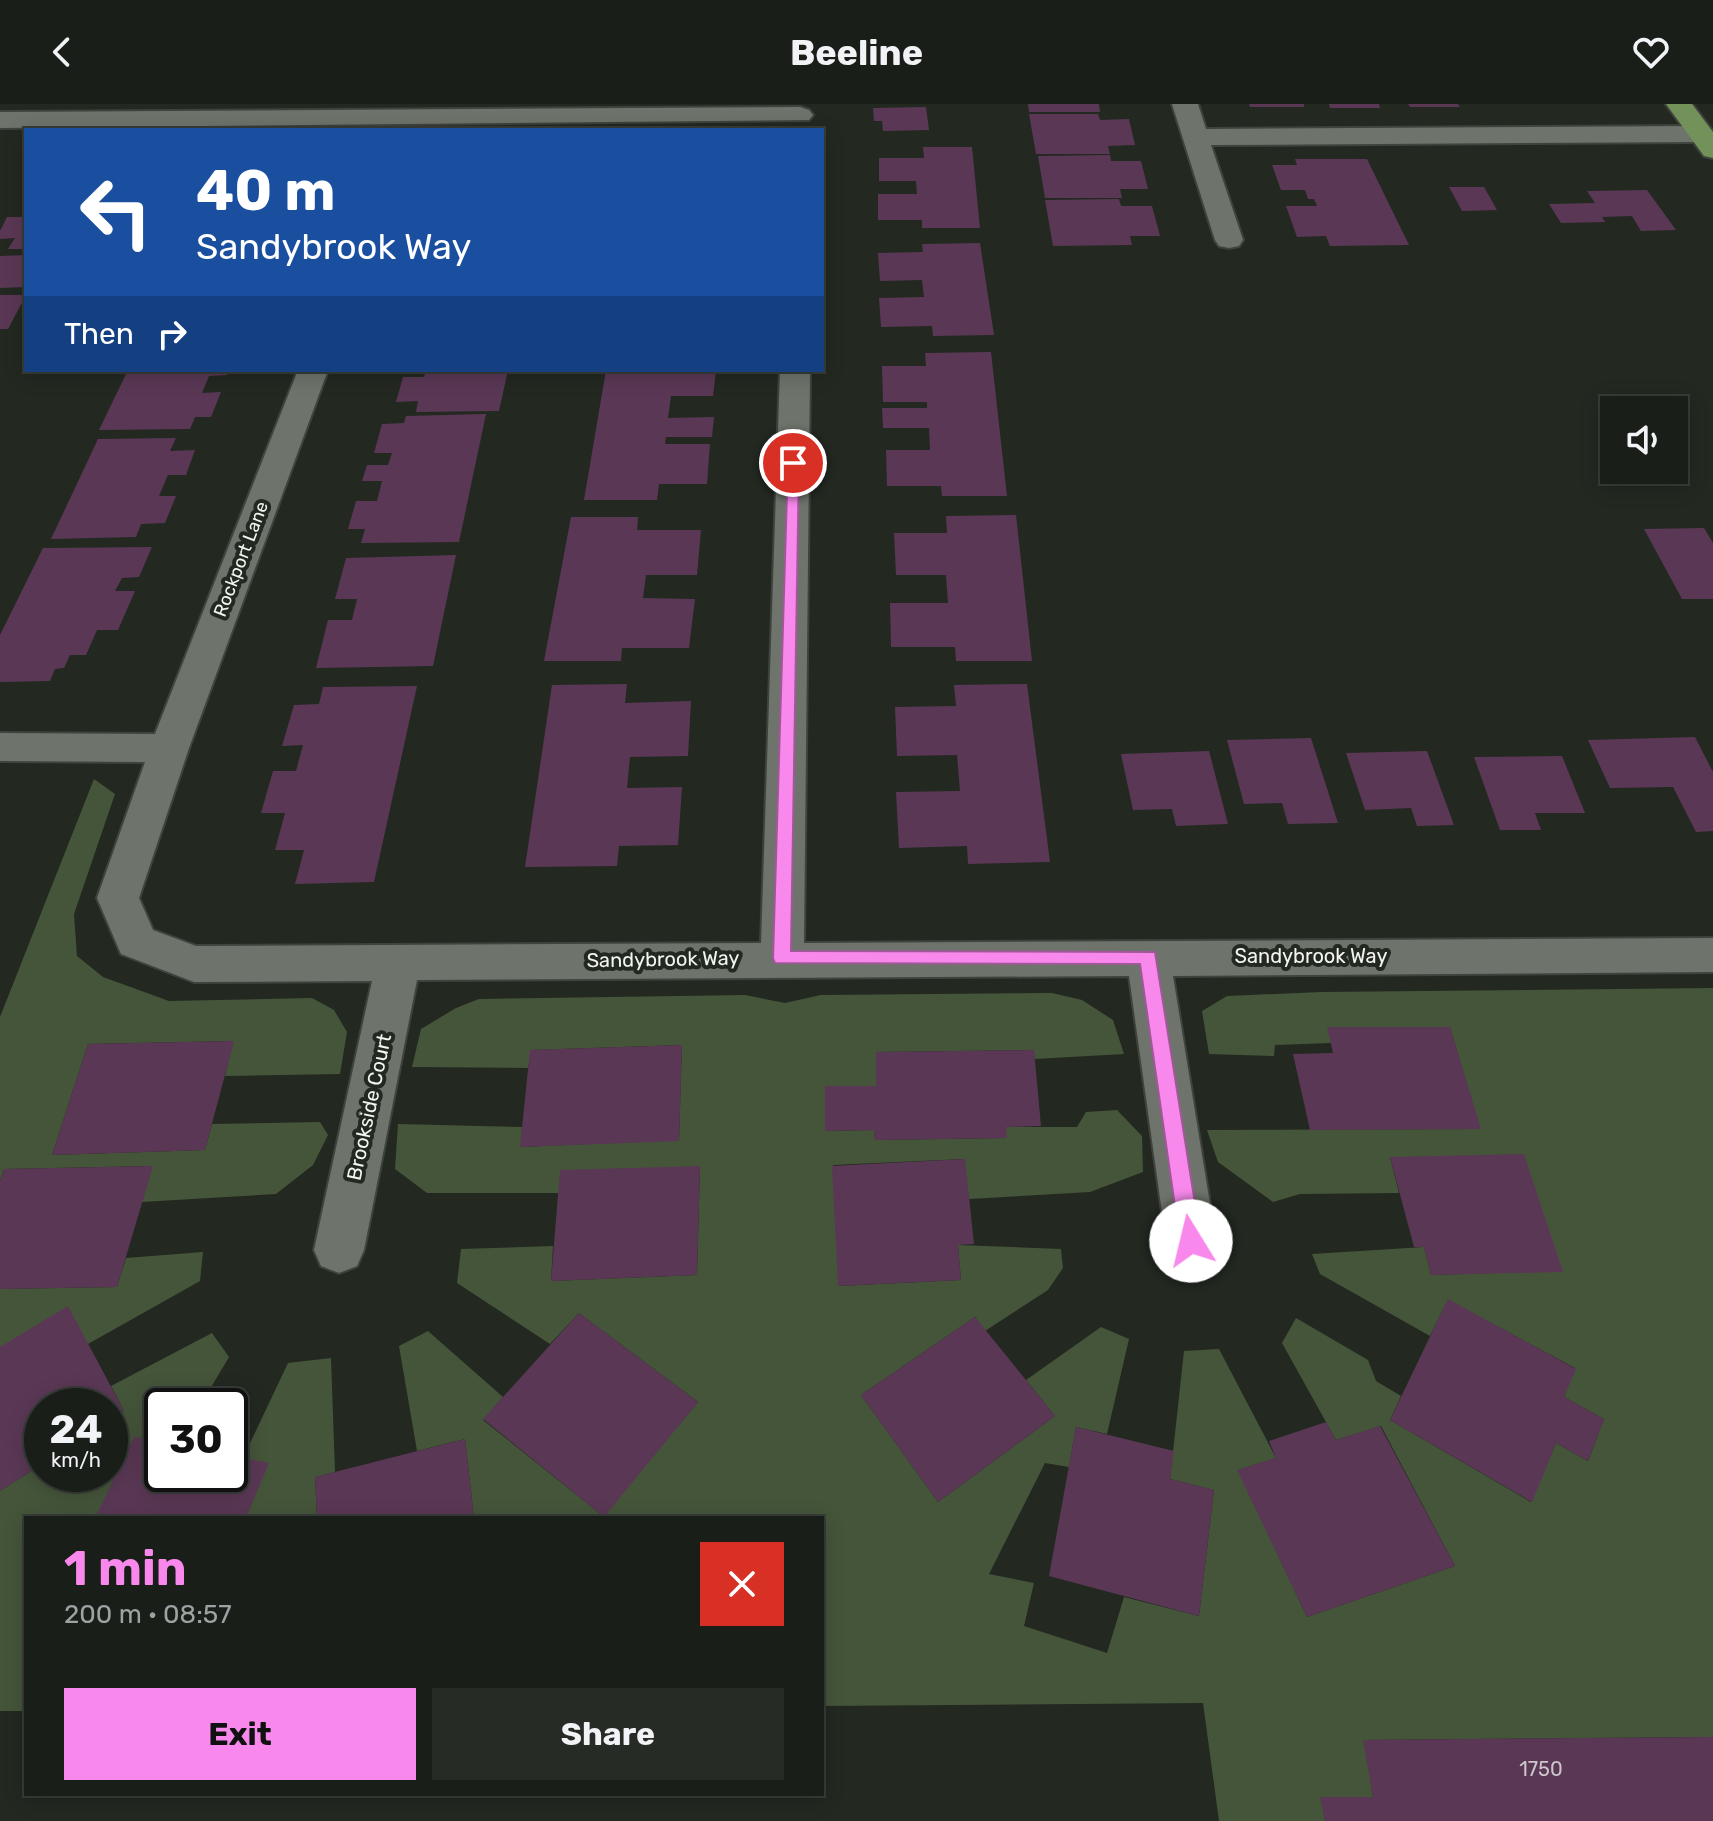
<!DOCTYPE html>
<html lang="en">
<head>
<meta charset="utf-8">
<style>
  :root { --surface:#1a1e19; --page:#272b26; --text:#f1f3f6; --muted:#9fa2a2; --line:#383c38; --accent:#f888eb }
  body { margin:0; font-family:Rubik,sans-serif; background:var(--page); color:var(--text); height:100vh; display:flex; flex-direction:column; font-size:30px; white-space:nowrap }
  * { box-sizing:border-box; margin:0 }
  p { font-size:26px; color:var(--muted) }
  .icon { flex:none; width:44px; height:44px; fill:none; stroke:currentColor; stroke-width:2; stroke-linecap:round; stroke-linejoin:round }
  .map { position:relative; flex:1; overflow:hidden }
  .details { position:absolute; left:24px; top:1412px; width:800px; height:280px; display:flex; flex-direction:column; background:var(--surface); border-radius:0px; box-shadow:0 4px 20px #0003,0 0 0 2px var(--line) }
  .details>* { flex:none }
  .guide { position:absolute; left:24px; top:24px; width:800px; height:244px; border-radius:0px; box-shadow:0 4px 20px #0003,0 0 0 2px var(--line); background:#1a4fa0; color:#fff; overflow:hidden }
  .fabs { position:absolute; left:1600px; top:292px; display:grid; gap:16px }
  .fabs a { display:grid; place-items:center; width:88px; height:88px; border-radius:0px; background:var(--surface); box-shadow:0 4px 20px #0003,0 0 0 2px var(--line); font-size:40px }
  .speed { position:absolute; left:24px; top:1284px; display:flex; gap:16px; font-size:40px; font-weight:700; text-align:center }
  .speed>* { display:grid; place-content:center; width:104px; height:104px; border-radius:50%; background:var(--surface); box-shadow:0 4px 20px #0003,0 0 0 2px var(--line); line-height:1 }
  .speed small { font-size:20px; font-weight:400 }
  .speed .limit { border:4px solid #111; border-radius:12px; background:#fff; color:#111 }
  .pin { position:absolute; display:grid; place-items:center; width:68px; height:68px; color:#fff; margin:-34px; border:4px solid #fff; border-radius:50%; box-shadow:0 2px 8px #0007 }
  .me { position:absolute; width:88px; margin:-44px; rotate:351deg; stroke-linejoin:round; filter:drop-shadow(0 0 6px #0008) }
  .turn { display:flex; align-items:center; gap:28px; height:168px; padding:0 40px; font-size:36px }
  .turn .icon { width:104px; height:104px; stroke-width:2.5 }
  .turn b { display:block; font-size:56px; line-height:68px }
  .then { display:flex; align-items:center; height:76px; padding:0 40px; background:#0003; gap:16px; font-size:30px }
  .round { display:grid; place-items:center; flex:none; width:84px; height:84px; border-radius:0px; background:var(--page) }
  .head { display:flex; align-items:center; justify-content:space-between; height:136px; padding:0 40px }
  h1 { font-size:48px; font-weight:700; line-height:60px; color:var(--accent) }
  .action { display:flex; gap:16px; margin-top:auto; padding:16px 40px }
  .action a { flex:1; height:92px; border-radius:0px; background:var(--accent); color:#111; font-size:32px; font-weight:700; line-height:92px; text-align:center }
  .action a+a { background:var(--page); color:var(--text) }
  header { display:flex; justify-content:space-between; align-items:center; height:104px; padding:0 40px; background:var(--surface); font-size:36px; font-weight:700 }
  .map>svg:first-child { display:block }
</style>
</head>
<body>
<header><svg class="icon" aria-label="back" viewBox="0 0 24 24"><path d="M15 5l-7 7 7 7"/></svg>Beeline<svg class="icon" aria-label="heart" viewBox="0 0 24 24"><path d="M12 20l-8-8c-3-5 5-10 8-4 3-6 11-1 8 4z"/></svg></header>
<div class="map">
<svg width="1713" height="1717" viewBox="0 0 1713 1717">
  <rect width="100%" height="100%" fill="#232821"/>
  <!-- green -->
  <path fill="#45553a" d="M94,675L115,690L74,810L77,852L103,873L169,897L312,894L334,906L347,928L340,970L225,972L233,937L88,940L52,1051L205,1046L212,1020L320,1018L328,1031L313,1061L276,1090L142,1098L152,1062L4,1065L0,1077V913Z
    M1713,884V1633L1364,1636L1373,1693H1321L1325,1717H1219L1203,1599L822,1602V1414H474L465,1335L417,1347L399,1242L428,1227L503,1293L483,1316L603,1412L698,1298L579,1209L550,1240L457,1179L461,1145L553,1142L551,1177L697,1171L700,1062L558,1089H427L395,1065L398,1020L522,1023L521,1043L679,1036L682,941L531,946L528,964L412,963L421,925L456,904L479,895L745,891L785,899L821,891L1052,889L1082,896L1113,916L1124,950L1035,955L1033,946L876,948V982H825V1027L874,1026L875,1036L1006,1034V1023H1077L1086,1008L1117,1006L1142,1032L1143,1068L1090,1088L969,1095L964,1055L833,1061L839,1182L961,1176L958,1141L1061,1145L1063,1164L1048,1186L985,1227L975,1213L861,1291L938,1398L1055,1312L1026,1276L1101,1223L1129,1235L1107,1330L1076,1323L1069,1363L1045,1359L989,1470L1034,1479L1024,1522L1107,1549L1124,1493L1199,1512L1214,1386L1170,1375L1184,1247L1219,1245L1276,1354L1238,1366L1307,1513L1455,1462L1381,1322L1336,1336L1282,1239L1296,1214L1368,1256L1376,1277L1401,1292L1390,1316L1531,1398L1556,1339L1588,1357L1604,1315L1564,1293L1575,1264L1448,1196L1430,1232L1320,1170L1312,1150L1424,1143L1431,1171L1563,1167L1390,1053L1399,1089L1300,1090L1273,1098L1218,1058L1207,1026L1480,1025L1450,923H1328L1331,939L1275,941L1274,952L1209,950L1202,907L1227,892L1321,888Z
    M203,1148L200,1177L88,1240L0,1243V1185L117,1183L126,1154Z
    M212,1229L229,1253L200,1302H162V1338L95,1414H26V1607H0V1387L42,1360V1370H110V1316L124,1307L111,1282Z
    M331,1254L335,1368L315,1373L317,1414H246L243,1354L288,1259Z"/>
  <!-- building -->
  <path fill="#5a3855" d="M1028,0H1099L1100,8H1029Z
    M1249,0H1304V3H1250Z
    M1329,0H1379L1380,4H1330Z
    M1408,0H1458L1460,3H1410Z
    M926,3L929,26L883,27L882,17H874L873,4Z
    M1029,10H1098L1100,16L1129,15L1135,41L1108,42L1110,50H1036Z
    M923,43H972L980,124H922V116H878V90H917L916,77H879V54H924Z
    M1110,51L1111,57H1141L1148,85H1120L1122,94H1045L1038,52Z
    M1295,55H1367L1409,141L1330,142L1326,132L1297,133L1286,102H1317L1314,95H1308L1305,86H1281L1272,61H1297Z
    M1449,83H1484L1497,106L1462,107Z
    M1647,86L1676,126L1641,127L1632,112L1602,113L1605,118L1561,119L1549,100L1595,99L1587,87Z
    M1119,95L1121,102H1152L1160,132H1130L1132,141L1053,142L1045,96Z
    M7,113H26V145H8L15,134L0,135V127Z
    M980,139L994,231L933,232L932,222L881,223L879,194L924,193L922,176L880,177L878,149L923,148L922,140Z
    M26,151V183L0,184V152Z
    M0,191H26L8,225H0Z
    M991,248L1007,392H942L941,382H887L886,346H930L929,324H883L882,304H927V298H883L882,262H926L925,249Z
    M128,266H230L227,271L209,272L202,289L221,288L211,313H195L190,325L99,326Z
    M426,266H508L499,307L416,308L418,297L396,298L403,273H424Z
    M606,266H716L713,292H671L668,314L714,313L712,333H666L665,340H710L707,380H659L657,396H584Z
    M486,310L459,438L361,439L365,425H348L356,397H377L382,377H362L367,361H388L392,349H374L382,320L404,319L406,312Z
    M176,334L170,347L195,346L186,371H168L159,392H176L165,419L141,420L136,433L51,435L98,335Z
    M1016,411L1032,557H956L955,543H891L890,499H948L946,471H896L894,429H947L946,412Z
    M571,413H638L637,426H701L697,471H646L643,494L695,495L689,544H622L621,557H544Z
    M1704,424L1713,439V495H1682L1644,425Z
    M152,443L139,473L122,474L115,487H135L118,526H97L86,551H70L64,564L55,565L50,577L0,578V531L43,444Z
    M456,451L433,562L316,564L328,516H352L357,495H335L346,454Z
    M627,580L625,599L691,597L688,652L630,653L627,684L682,683L678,741L619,742L617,762L525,763L552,581Z
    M1027,580L1050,758L968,760L967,742L899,744L896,688L960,687L957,651L897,652L895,603L956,602L954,581Z
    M417,582L374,778L295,780L304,746H275L285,709H261L273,667H296L303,641L282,642L294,601L319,600L323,583Z
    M1695,633L1713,668V727L1696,728L1673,683L1610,684L1588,636Z
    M1311,634L1338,719L1288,720L1282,699L1244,700L1227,636Z
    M1209,647L1228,720L1176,722L1172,705L1133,706L1121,650Z
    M1427,647L1454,721L1417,722L1411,704L1365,706L1346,649Z
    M1562,652L1585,709H1535L1541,726H1500L1474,653Z
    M1327,923H1450L1481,1025L1310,1026L1293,950L1333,949Z
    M234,937L205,1046L52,1051L88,940Z
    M682,941L679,1037L520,1043L530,946Z
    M1034,946L1041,1022L1006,1023L1007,1034L875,1036L874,1026L825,1027V982H876V948Z
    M1524,1050L1563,1168L1431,1171L1424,1143H1414L1390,1053Z
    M965,1055L974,1140L958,1141L961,1176L838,1182L832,1062Z
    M153,1062L117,1183L0,1185V1077L4,1065Z
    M700,1062L697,1171L551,1177L560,1066Z
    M1448,1195L1576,1265L1564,1293L1604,1315L1588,1357L1556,1339L1532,1398L1390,1316Z
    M68,1202L124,1307L110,1316V1302H42V1360L0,1387V1243Z
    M579,1209L698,1298L604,1413L483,1315Z
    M975,1213L1055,1312L938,1398L861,1291Z
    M1326,1318L1336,1336L1380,1322L1455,1462L1307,1513L1237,1366L1276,1354L1269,1337Z
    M1076,1323L1174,1347L1170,1375L1214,1386L1199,1512L1049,1472Z
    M134,1333L162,1338V1370H230V1351L269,1359L246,1414H95Z
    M465,1335L474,1414H317L315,1373Z
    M1713,1633V1717H1325L1320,1693H1373L1363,1636Z"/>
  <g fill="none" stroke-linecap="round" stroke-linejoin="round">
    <defs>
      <path id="minor" d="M1172,0H1198L1206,25L1701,22L1710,25L1713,31L1701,38L1211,41L1243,136L1239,142L1229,144L1219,142L1215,136Z
        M800,3L809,6L813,11L809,16L0,24V8Z
        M298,266H328L189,644L139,794L153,826L196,842L761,839L780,266H810L804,839L1713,834V868L1173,872L1216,1137L1209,1153L1191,1160L1173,1153L1166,1137L1129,872L417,876L364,1146L357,1162L339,1169L321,1162L314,1146L372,877L194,878L121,850L97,794L145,658L0,657V629L155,630Z"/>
      <path id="major" d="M1666,0H1692L1713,28V54L1704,52Z"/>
    </defs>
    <!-- minor casing -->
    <use href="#minor" stroke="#3f433d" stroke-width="4"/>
    <!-- major casing -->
    <use href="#major" stroke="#3f433d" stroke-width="4"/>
    <!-- minor -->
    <use href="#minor" fill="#6e736b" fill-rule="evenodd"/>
    <!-- major -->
    <use href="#major" fill="#72925a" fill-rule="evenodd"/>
  </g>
  <!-- route -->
  <path fill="#f888eb" stroke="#a15899" stroke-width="2" d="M788,356L799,359L791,847L1155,848L1201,1137L1198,1144L1191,1146L1183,1144L1180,1137L1140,860L775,859L773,854Z"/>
  <g text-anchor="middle" stroke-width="8" stroke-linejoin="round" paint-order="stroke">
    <!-- far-street labels -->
    <g font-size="18" fill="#f2f5f0" stroke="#232821">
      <text transform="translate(241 455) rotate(-69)" y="6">Rockport Lane</text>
    </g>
    <!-- street labels -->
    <g font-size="20" fill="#f2f5f0" stroke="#232821">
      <text x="1311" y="859">Sandybrook Way</text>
      <text transform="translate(663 855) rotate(-1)" y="7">Sandybrook Way</text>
      <text transform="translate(369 1003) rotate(-78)" y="7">Brookside Court</text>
    </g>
    <!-- near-number labels -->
    <g font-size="20" fill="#ccc6c9">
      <text x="1541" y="1672">1750</text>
    </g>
  </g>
</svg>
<div class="fabs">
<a><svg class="icon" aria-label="sound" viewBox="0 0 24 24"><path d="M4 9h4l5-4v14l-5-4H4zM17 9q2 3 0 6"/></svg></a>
</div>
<div class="speed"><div>24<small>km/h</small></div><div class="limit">30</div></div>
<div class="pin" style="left:793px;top:359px;background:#d93025"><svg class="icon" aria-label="arrive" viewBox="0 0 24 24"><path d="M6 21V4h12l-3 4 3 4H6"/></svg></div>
<svg class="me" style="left:1191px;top:1137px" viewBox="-20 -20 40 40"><circle r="19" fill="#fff"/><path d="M0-13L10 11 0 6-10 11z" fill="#f888eb"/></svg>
<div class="guide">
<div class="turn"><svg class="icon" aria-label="left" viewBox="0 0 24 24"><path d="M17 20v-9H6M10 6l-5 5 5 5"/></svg><div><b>40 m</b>Sandybrook Way</div></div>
<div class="then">Then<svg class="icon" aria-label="right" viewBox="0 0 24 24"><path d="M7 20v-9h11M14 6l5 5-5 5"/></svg></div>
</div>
<section class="details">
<div class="head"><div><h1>1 min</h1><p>200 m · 08:57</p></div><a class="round" style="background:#d93025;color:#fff"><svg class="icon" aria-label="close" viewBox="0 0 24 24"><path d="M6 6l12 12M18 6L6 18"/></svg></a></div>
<div class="action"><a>Exit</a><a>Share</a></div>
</section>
</div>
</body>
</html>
